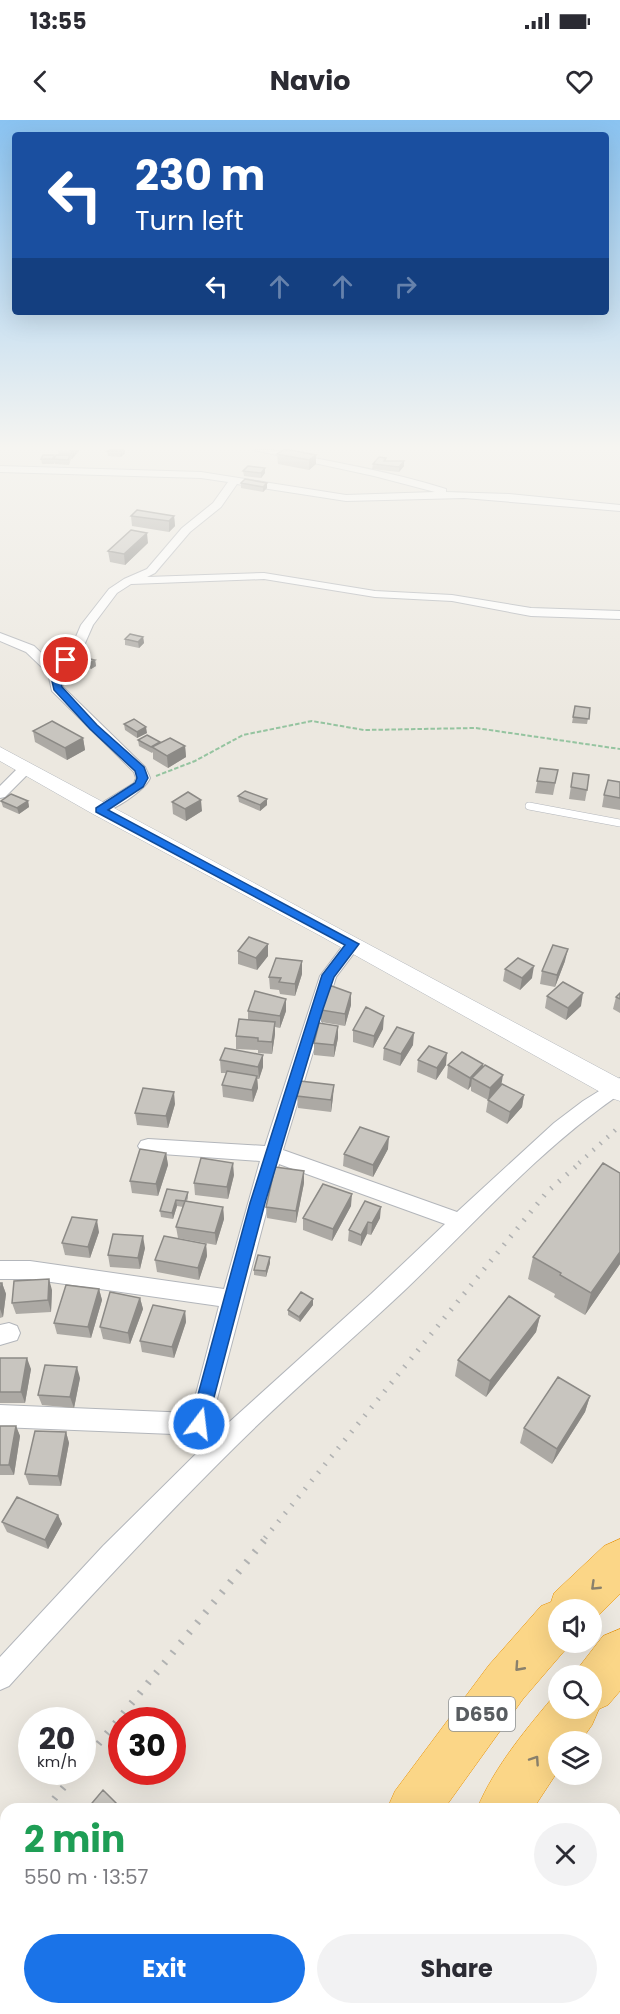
<!DOCTYPE html>
<html lang="en">
<head>
<meta charset="utf-8">
<style>
  :root { --surface:#fff; --page:#f2f2f3; --text:#2b2b33; --muted:#7c7c81; --accent:#1a73e8 }
  body { margin:0; font-family:Poppins,sans-serif; background:var(--page); color:var(--text); height:100vh; display:flex; flex-direction:column; font-size:22px; white-space:nowrap }
  * { box-sizing:border-box; margin:0 }
  p { font-size:20px; color:var(--muted) }
  .icon { flex:none; width:33px; height:33px; fill:none; stroke:currentColor; stroke-width:2; stroke-linecap:round; stroke-linejoin:round }
  .map { position:relative; flex:1; overflow:hidden }
  .drawer { position:absolute; left:0px; top:1683px; width:621px; height:212px; display:flex; flex-direction:column; background:var(--surface); border-radius:18px 18px 0 0; box-shadow:0 6px 24px #0002 }
  .drawer>* { flex:none }
  .top-card { position:absolute; left:12px; top:12px; width:597px; height:183px; border-radius:6px; box-shadow:0 6px 24px #0002; background:#1a4fa0; color:#fff; overflow:hidden }
  .buttons { position:absolute; left:548px; top:1479px; display:grid; gap:12px }
  .buttons a { display:grid; place-items:center; width:54px; height:54px; border-radius:50%; background:var(--surface); box-shadow:0 6px 24px #0002; font-size:30px }
  .speed { position:absolute; left:18px; top:1587px; display:flex; gap:12px; font-size:30px; font-weight:700; text-align:center }
  .speed>* { display:grid; place-content:center; width:78px; height:78px; border-radius:50%; background:var(--surface); box-shadow:0 6px 24px #0002; line-height:1 }
  .speed small { font-size:15px; font-weight:400 }
  .speed .limit { border:9px solid #d22; background:#fff; color:#111 }
  .pin { position:absolute; display:grid; place-items:center; width:51px; height:51px; color:#fff; margin:-26px; border:3px solid #fff; border-radius:50%; box-shadow:0 2px 6px #0007 }
  .me { position:absolute; width:66px; margin:-33px; rotate:15deg; stroke-linejoin:round; filter:drop-shadow(0 0 4px #0008) }
  .turn { display:flex; align-items:center; gap:21px; height:126px; padding:0 24px; font-size:27px }
  .turn .icon { width:78px; height:78px; stroke-width:2.5 }
  .turn b { display:block; font-size:42px; line-height:51px }
  .lanes { display:flex; align-items:center; height:57px; padding:0 24px; background:#0003; justify-content:center; gap:30px; direction:ltr }
  .lanes .off { opacity:.35 }
  .round { display:grid; place-items:center; flex:none; width:63px; height:63px; border-radius:32px; background:var(--page) }
  .overview { display:flex; align-items:center; justify-content:space-between; height:102px; padding:0 24px }
  h1 { font-size:36px; font-weight:700; line-height:45px; color:#1e9e55 }
  .button { display:flex; gap:12px; margin-top:auto; padding:12px 24px }
  .button a { flex:1; height:69px; border-radius:36px; background:var(--accent); color:#fff; font-size:24px; font-weight:700; line-height:69px; text-align:center }
  .button a+a { background:var(--page); color:var(--text) }
  .status { display:flex; justify-content:space-between; align-items:center; height:42px; padding:0 30px; background:var(--surface); direction:ltr }
  .status svg { height:16px; fill:currentColor }
  header { display:flex; justify-content:space-between; align-items:center; height:78px; padding:0 24px; background:var(--surface); font-size:27px; font-weight:700 }
  .map>svg:first-child { display:block }
</style>
</head>
<body>
<div class="status"><b>13:55</b><svg viewBox="0 0 49 12"><path d="M0 12V9h3v3zM5 12V6h3v6zM10 12V3h3v9zM15 12V0h3v12zM26 1h20v11H26zM47 4h2v5h-2z"/></svg></div>
<header><svg class="icon" aria-label="back" viewBox="0 0 24 24"><path d="M15 5l-7 7 7 7"/></svg>Navio<svg class="icon" aria-label="heart" viewBox="0 0 24 24"><path d="M12 20l-8-8c-3-5 5-10 8-4 3-6 11-1 8 4z"/></svg></header>
<div class="map">
<svg width="620" height="1894" viewBox="0 0 620 1894">
  <rect width="100%" height="100%" fill="#ece8e0"/>
  <g fill="none" stroke-linecap="round" stroke-linejoin="round">
    <defs>
      <path id="lane" d="M529,686L620,703"/>
      <path id="street" d="M254,330H271C330,341 388,351 446,369V372L509,374L620,385V391L464,378L346,381L237,364L221,387L190,412L155,453L147,457L264,453L375,471L452,475L531,488L620,491V499L531,496L452,481L375,477L264,459L131,464L117,473L93,505L82,530L60,553L63,567L145,647L150,658C145,670 108,696 95,693L93,690L95,687L134,663L136,658L134,652L52,571L48,553L26,532L0,521V513L34,526L54,545L72,526L81,505L109,469L124,459L147,449L182,408L213,383L228,362L201,358L0,352V346L201,352L346,375L435,372L374,356Z
        M26,644L33,648L31,651L5,677L0,678V666L21,645Z
        M353,819L359,820L361,824L336,857L283,1030L457,1092L554,1003L583,981L620,958V974C539,1030 476,1102 406,1169C350,1222 291,1271 236,1326C158,1403 83,1484 9,1566L0,1570V1537L103,1426L210,1320L198,1315L0,1307V1285L191,1293L219,1186L30,1159H0V1141H30L224,1169L260,1041L148,1033L141,1031L138,1026L141,1021L148,1019L265,1026L320,856L347,820ZM279,1044L445,1104L371,1174L226,1305L212,1298Z
        M9,1203L17,1206L20,1213L17,1220L0,1225V1205Z
        M620,1824V1860L615,1862V1826Z
        M571,1888H603L601,1894H568Z"/>
      <path id="secondary" d="M0,627L620,959V981L611,978L319,815L93,694L0,641Z"/>
      <path id="highway" d="M620,1419V1474L591,1503V1490H558V1522H572L523,1579L444,1689H387L395,1671L489,1545L541,1486L551,1482L554,1473L604,1426Z
        M620,1509V1571L608,1585L599,1589L592,1605L580,1622H558V1651L533,1689H477C495,1645 528,1607 558,1571V1588H591V1556H572L603,1516Z
        M244,1888H302L300,1894H241Z
        M357,1888H414L412,1894H354Z"/>
    </defs>
    <!-- lane casing -->
    <use href="#lane" stroke="#b3b6bb" stroke-width="8"/>
    <!-- street casing -->
    <use href="#street" stroke="#b3b6bb" stroke-width="2"/>
    <!-- secondary casing -->
    <use href="#secondary" stroke="#b4b8bd" stroke-width="1"/>
    <!-- highway casing -->
    <use href="#highway" stroke="#e89103" stroke-width="1"/>
    <!-- path -->
    <path stroke="#95c4a0" stroke-width="2" stroke-dasharray="4.5 2" stroke-linecap="butt" d="M156,656L195,641L243,615L312,601L364,610L476,608L620,629"/>
    <!-- lane -->
    <use href="#lane" stroke="#fff" stroke-width="7"/>
    <!-- street -->
    <use href="#street" fill="#fff" fill-rule="evenodd"/>
    <!-- secondary -->
    <use href="#secondary" fill="#fff" fill-rule="evenodd"/>
    <!-- highway -->
    <use href="#highway" fill="#fbd687" fill-rule="evenodd"/>
    <!-- rail-far2 -->
    <path stroke="#b1b2b2" stroke-width="4.5" stroke-dasharray="1.5 8" stroke-linecap="butt" d="M579,1043L620,1006"/>
    <!-- rail-far1 -->
    <path stroke="#b1b2b2" stroke-width="5" stroke-dasharray="1.5 9" stroke-linecap="butt" d="M265,1418L547,1072L581,1042"/>
    <!-- rail -->
    <path stroke="#b1b2b2" stroke-width="7" stroke-dasharray="2 11" stroke-linecap="butt" d="M82,1644L267,1417
      M46,1689L76,1652
      M0,1746L6,1738"/>
  </g>
  <!-- wall -->
  <path fill="#aca9a4" d="M58,330H79V331L72,339H71L69,345L55,344L54,342V344H42L41,339L55,337L59,335Z
    M107,331L125,333L121,337L108,336Z
    M277,334L316,335V344L309,350L278,344Z
    M386,338V341L404,346L399,352L372,349L373,344Z
    M265,348V353L261,358L244,356L243,351Z
    M241,363H267V368L263,372L241,368Z
    M131,396H174L175,406L169,412L132,406Z
    M148,423L125,445L110,442L108,431Z
    M143,517L144,523L139,528L125,525V519Z
    M95,540L96,546L91,549L83,546L82,541Z
    M575,586L590,588L587,604L572,603Z
    M124,604L147,613L137,618L125,610Z
    M33,611L83,618L85,630L67,640L35,622Z
    M138,620L185,626L186,637L168,648L153,639V632L152,633L139,626Z
    M540,648L558,650L553,675L535,673Z
    M573,653L587,670L585,681L569,679Z
    M620,662V690L602,687L604,675Z
    M238,676L267,679V685L260,691L239,682Z
    M1,681H28L29,687L19,694L3,687Z
    M172,682L202,691L186,701L173,694Z
    M268,824V836L257,850L238,844V831Z
    M565,841L555,867L540,864L542,851Z
    M505,849L532,858L520,870L503,861Z
    M302,854L295,876L280,874L279,870L270,869L269,857Z
    M351,873V885L345,906L321,902V890Z
    M620,873V893L613,889L616,877Z
    M547,876L581,886L566,900L545,888Z
    M286,879V891L280,908L275,907V914L272,934L258,933V930L236,929V916L248,900V891Z
    M383,909L373,928L353,922V910Z
    M338,918L334,937L314,935V923Z
    M413,925L400,946L383,940L384,928Z
    M263,935V947L259,959H257L258,968L253,982L223,977L222,965L226,953H221L220,940Z
    M418,940L446,945L436,960L417,952Z
    M483,944V948L501,965L524,975L522,987L507,1004L486,992L488,980L471,971V966L468,970L447,958L448,945Z
    M297,976L333,977L331,992L298,988Z
    M175,984L168,1008L137,1005L135,993Z
    M388,1029L373,1057L343,1046L344,1034Z
    M166,1033L168,1045L158,1076L132,1073L130,1061Z
    M234,1055L228,1079L195,1075L194,1063Z
    M304,1063L296,1103L267,1098L266,1087Z
    M188,1072V1078L187,1081L223,1087L224,1099L216,1125L178,1118L176,1107L183,1087L177,1086L173,1099L161,1097L160,1091Z
    M365,1081L380,1098L371,1115L367,1114L361,1126L348,1121L349,1110Z
    M351,1086L332,1121L303,1110V1098Z
    M99,1112L90,1138L65,1135L62,1123Z
    M206,1124L207,1136L199,1160L157,1152L155,1140Z
    M145,1128L140,1149L110,1147L108,1135Z
    M270,1137V1143L266,1157L254,1155V1150Z
    M533,1137L620,1144L585,1195L554,1177L555,1174L528,1159Z
    M0,1163H2L6,1174L3,1197L0,1198Z
    M99,1169L102,1180L91,1218L57,1214L54,1203Z
    M52,1170L51,1192L16,1194L12,1183Z
    M140,1178L143,1189L130,1224L103,1219L100,1207Z
    M313,1179V1185L300,1202L288,1195V1190Z
    M185,1191L186,1202L174,1238L142,1232L140,1221Z
    M540,1196L536,1212L486,1277L455,1256L458,1240Z
    M0,1238L31,1249L25,1283H0Z
    M80,1258L74,1288L42,1285L38,1275Z
    M590,1276L585,1292L552,1344L520,1323L524,1308Z
    M0,1306H16L20,1316L14,1355H0Z
    M66,1312L69,1323L61,1366L29,1365L25,1354Z
    M58,1395L62,1404L48,1429L7,1412L2,1402Z"/>
  <!-- shaded-wall -->
  <path fill="#8c8a86" d="M70,330H79V331L72,339Z
    M123,330H125V333L121,337L120,332Z
    M316,335V344L309,350V340Z
    M404,341V346L399,352V347Z
    M265,348V353L261,358V353Z
    M267,363V368L263,372V367Z
    M174,396L175,406L169,412V401Z
    M147,413L148,423L125,445L124,434Z
    M143,517L144,523L139,528L138,522Z
    M95,540L96,546L91,549L90,543Z
    M146,607L147,613L137,618V612Z
    M83,618L85,630L67,640L65,628Z
    M185,626L186,637L168,648L167,636Z
    M267,679V685L260,691V685Z
    M201,680L202,691L186,701L185,689Z
    M28,681L29,687L19,694L17,688Z
    M268,824V836L257,850L256,838Z
    M568,829L565,841L555,867L557,855Z
    M302,841V854L295,876V864Z
    M534,846L532,858L520,870L522,858Z
    M351,873V885L345,906V894Z
    M583,873L581,886L566,900L568,888Z
    M286,879V891L280,908V896Z
    M384,896L383,909L373,928L374,916Z
    M275,902V914L272,934V922Z
    M338,906V918L334,937V925Z
    M414,913L413,925L400,946L401,934Z
    M447,933L446,945L436,960L437,948Z
    M263,935V947L259,959L258,947Z
    M483,944L482,956L472,958L471,966L468,970L470,958Z
    M503,955L501,967L488,980L490,968Z
    M257,956L258,968L253,982L252,970Z
    M334,965L333,977L331,992V980Z
    M174,972L175,984L168,1008L166,996Z
    M524,975L522,987L507,1004L510,992Z
    M389,1017L388,1029L373,1057V1045Z
    M166,1033L168,1045L158,1076L156,1064Z
    M233,1043L234,1055L228,1079L227,1067Z
    M304,1051V1063L296,1103V1091Z
    M352,1074L351,1086L332,1121L333,1109Z
    M176,1080L177,1086L173,1099L172,1093Z
    M223,1087L224,1099L216,1125L215,1113Z
    M381,1087L380,1098L371,1115L372,1103Z
    M97,1100L99,1112L90,1138L88,1127Z
    M368,1102L367,1114L361,1126V1115Z
    M143,1116L145,1128L140,1149L138,1138Z
    M206,1124L207,1136L199,1160L198,1148Z
    M620,1132V1144L585,1195L591,1173Z
    M270,1137V1143L266,1157V1151Z
    M49,1159L52,1170L51,1192L48,1180Z
    M2,1163L6,1174L3,1197L0,1189V1178Z
    M99,1169L102,1180L91,1218L88,1207Z
    M140,1178L143,1189L130,1224L128,1213Z
    M313,1179V1185L300,1202L299,1197Z
    M185,1191L186,1202L174,1238L172,1227Z
    M540,1196L536,1212L486,1277L490,1261Z
    M27,1238L31,1249L25,1283L21,1272Z
    M77,1247L80,1258L74,1288L70,1277Z
    M590,1276L585,1292L552,1344L557,1329Z
    M16,1306L20,1316L14,1355L9,1345Z
    M66,1312L69,1323L61,1366L58,1356Z
    M58,1395L62,1404L48,1429L45,1420Z"/>
  <!-- building -->
  <path fill="#c8c5bf" stroke="#8c8a86" stroke-width="1.5" d="M109,330H123L120,332L107,331Z
    M283,330H290L316,335L309,340L277,334Z
    M43,335H54L53,339H41Z
    M56,335H70L68,340L54,339Z
    M379,337L386,338L384,341H404L399,347L373,344Z
    M248,346L265,348L261,353L243,351Z
    M245,359L267,363L263,367L241,363Z
    M137,390L174,396L169,401L131,396Z
    M131,410L147,413L124,434L108,431Z
    M130,514L143,517L138,522L125,519Z
    M86,538L95,540L90,543L82,541Z
    M575,586L590,588L589,599L573,597Z
    M134,599L146,607L137,612L124,604Z
    M52,601L83,618L65,628L33,611Z
    M147,615L160,622L151,627L138,620Z
    M170,618L185,626L167,636L152,627Z
    M540,648L558,650L555,663L537,661Z
    M573,653L589,655L587,670L571,667Z
    M608,660L620,662V678L604,675Z
    M245,671L267,679L260,685L238,676Z
    M188,672L201,680L185,689L172,682Z
    M11,674L28,681L17,688L1,681Z
    M249,817L268,824L256,838L238,831Z
    M553,825L568,829L557,855L542,851Z
    M276,838L302,841L295,864L279,862L281,858L269,857Z
    M518,838L534,846L522,858L505,849Z
    M563,862L583,873L568,888L547,876Z
    M329,865L351,873L345,894L321,890Z
    M255,871L286,879L280,896L248,891Z
    M620,873V879L616,877Z
    M366,887L384,896L374,916L353,910Z
    M239,899L275,902L272,922L258,921V918L236,916Z
    M319,903L338,906L334,925L314,923Z
    M397,907L414,913L401,934L384,928Z
    M429,926L447,933L437,948L418,940Z
    M225,928L263,935L258,947L220,940Z
    M462,932L483,944L470,958L448,945Z
    M485,945L503,955L490,968L472,958Z
    M227,951L257,956L252,970L222,965Z
    M300,961L334,965L331,980L297,976Z
    M502,964L524,975L510,992L488,980Z
    M143,968L174,972L166,996L135,993Z
    M360,1007L389,1017L373,1045L344,1034Z
    M140,1029L166,1033L156,1064L130,1061Z
    M201,1038L233,1043L227,1067L194,1063Z
    M603,1043L620,1053V1132L591,1173L560,1155L561,1153L533,1137Z
    M275,1047L304,1051L296,1091L266,1087Z
    M323,1064L352,1074L333,1109L303,1098Z
    M167,1069L188,1072L185,1081L176,1080L172,1093L160,1091Z
    M185,1081L223,1087L215,1113L176,1107Z
    M365,1081L381,1087L372,1103L368,1102L361,1115L349,1110Z
    M72,1097L97,1100L88,1127L62,1123Z
    M113,1114L143,1116L138,1138L108,1135Z
    M164,1116L206,1124L198,1148L155,1140Z
    M258,1135L270,1137L266,1151L254,1150Z
    M49,1159L48,1180L12,1183L14,1161Z
    M0,1163H2L0,1178Z
    M66,1165L99,1169L88,1207L54,1203Z
    M110,1172L140,1178L128,1213L100,1207Z
    M301,1172L313,1179L299,1197L288,1190Z
    M509,1176L540,1196L490,1261L458,1240Z
    M153,1185L185,1191L172,1227L140,1221Z
    M0,1238H27L21,1272H0Z
    M45,1245L77,1247L70,1277L38,1275Z
    M558,1257L590,1276L557,1329L524,1308Z
    M0,1306H16L9,1345H0Z
    M35,1311L66,1312L58,1356L25,1354Z
    M17,1377L58,1395L45,1420L2,1402Z
    M103,1670L122,1689H87Z
    M6,1790V1837L0,1830V1797Z"/>
  <!-- one-way arrows -->
  <defs><path id="oneway-chevron" d="M-2-3.5L2.5 0L-2 3.5" fill="none" stroke-width="1.6" stroke-linecap="round" stroke-linejoin="round" transform="scale(1.5)"/></defs>
  <g stroke="#8a816c">
    <use href="#oneway-chevron" transform="translate(595 1466) rotate(136)"/>
    <use href="#oneway-chevron" transform="translate(519 1547) rotate(132)"/>
    <use href="#oneway-chevron" transform="translate(535 1640) rotate(-56)"/>
  </g>
  <!-- sky -->
  <linearGradient id="sky" x2="0" y2="1"><stop stop-color="#8ac3f1"/><stop offset="0.55" stop-color="#f6f5f1"/><stop offset="1" stop-color="#f6f5f1" stop-opacity="0"/></linearGradient>
  <rect width="620" height="595" fill="url(#sky)"/>
  <!-- route -->
  <path fill="#1a73e8" stroke="#114b97" stroke-width="1.5" d="M63,538L71,540L59,552L62,567L97,605L144,647L148,658L143,667L108,690L359,824L334,857L323,889L265,1083L207,1304L205,1310L199,1312L193,1310L190,1304L250,1083L322,855L345,825L96,692V688L135,663L137,658L135,651L90,609L54,570L50,552Z"/>
  <g text-anchor="middle" stroke-width="4.5" stroke-linejoin="round" paint-order="stroke">
    <!-- shield labels -->
    <rect fill="#fff" stroke="#8b8e90" stroke-width="1.5" x="449" y="1577" width="66" height="34" rx="4.5"/>
    <g font-size="20" font-weight="bold" fill="#595d61">
      <text x="482" y="1601">D650</text>
    </g>
  </g>
</svg>
<div class="buttons">
<a><svg class="icon" aria-label="sound" viewBox="0 0 24 24"><path d="M4 9h4l5-4v14l-5-4H4zM17 9q2 3 0 6"/></svg></a>
<a><svg class="icon" aria-label="search" viewBox="0 0 24 24"><circle cx="10" cy="10" r="6"/><path d="M15 15l6 6"/></svg></a>
<a><svg class="icon" aria-label="layers" viewBox="0 0 24 24"><path d="M12 4l9 5-9 5-9-5zM3 14l9 5 9-5"/></svg></a>
</div>
<div class="speed"><div>20<small>km/h</small></div><div class="limit">30</div></div>
<div class="pin" style="left:66px;top:540px;background:#d93025"><svg class="icon" aria-label="arrive" viewBox="0 0 24 24"><path d="M6 21V4h12l-3 4 3 4H6"/></svg></div>
<svg class="me" style="left:199px;top:1304px" viewBox="-20 -20 40 40"><circle r="17" fill="#1a73e8" stroke="#fff" stroke-width="3"/><path d="M0-11L8 9 0 5-8 9z" fill="#fff"/></svg>
<div class="top-card">
<div class="turn"><svg class="icon" aria-label="left" viewBox="0 0 24 24"><path d="M17 20v-9H6M10 6l-5 5 5 5"/></svg><div><b>230 m</b>Turn left</div></div>
<div class="lanes"><svg class="icon" aria-label="left" viewBox="0 0 24 24"><path d="M17 20v-9H6M10 6l-5 5 5 5"/></svg><svg class="icon off" aria-label="ahead" viewBox="0 0 24 24"><path d="M12 20V5M6 11l6-6 6 6"/></svg><svg class="icon off" aria-label="ahead" viewBox="0 0 24 24"><path d="M12 20V5M6 11l6-6 6 6"/></svg><svg class="icon off" aria-label="right" viewBox="0 0 24 24"><path d="M7 20v-9h11M14 6l5 5-5 5"/></svg></div>
</div>
<section class="drawer">
<div class="overview"><div><h1>2 min</h1><p>550 m · 13:57</p></div><a class="round"><svg class="icon" aria-label="close" viewBox="0 0 24 24"><path d="M6 6l12 12M18 6L6 18"/></svg></a></div>
<div class="button"><a>Exit</a><a>Share</a></div>
</section>
</div>
</body>
</html>
